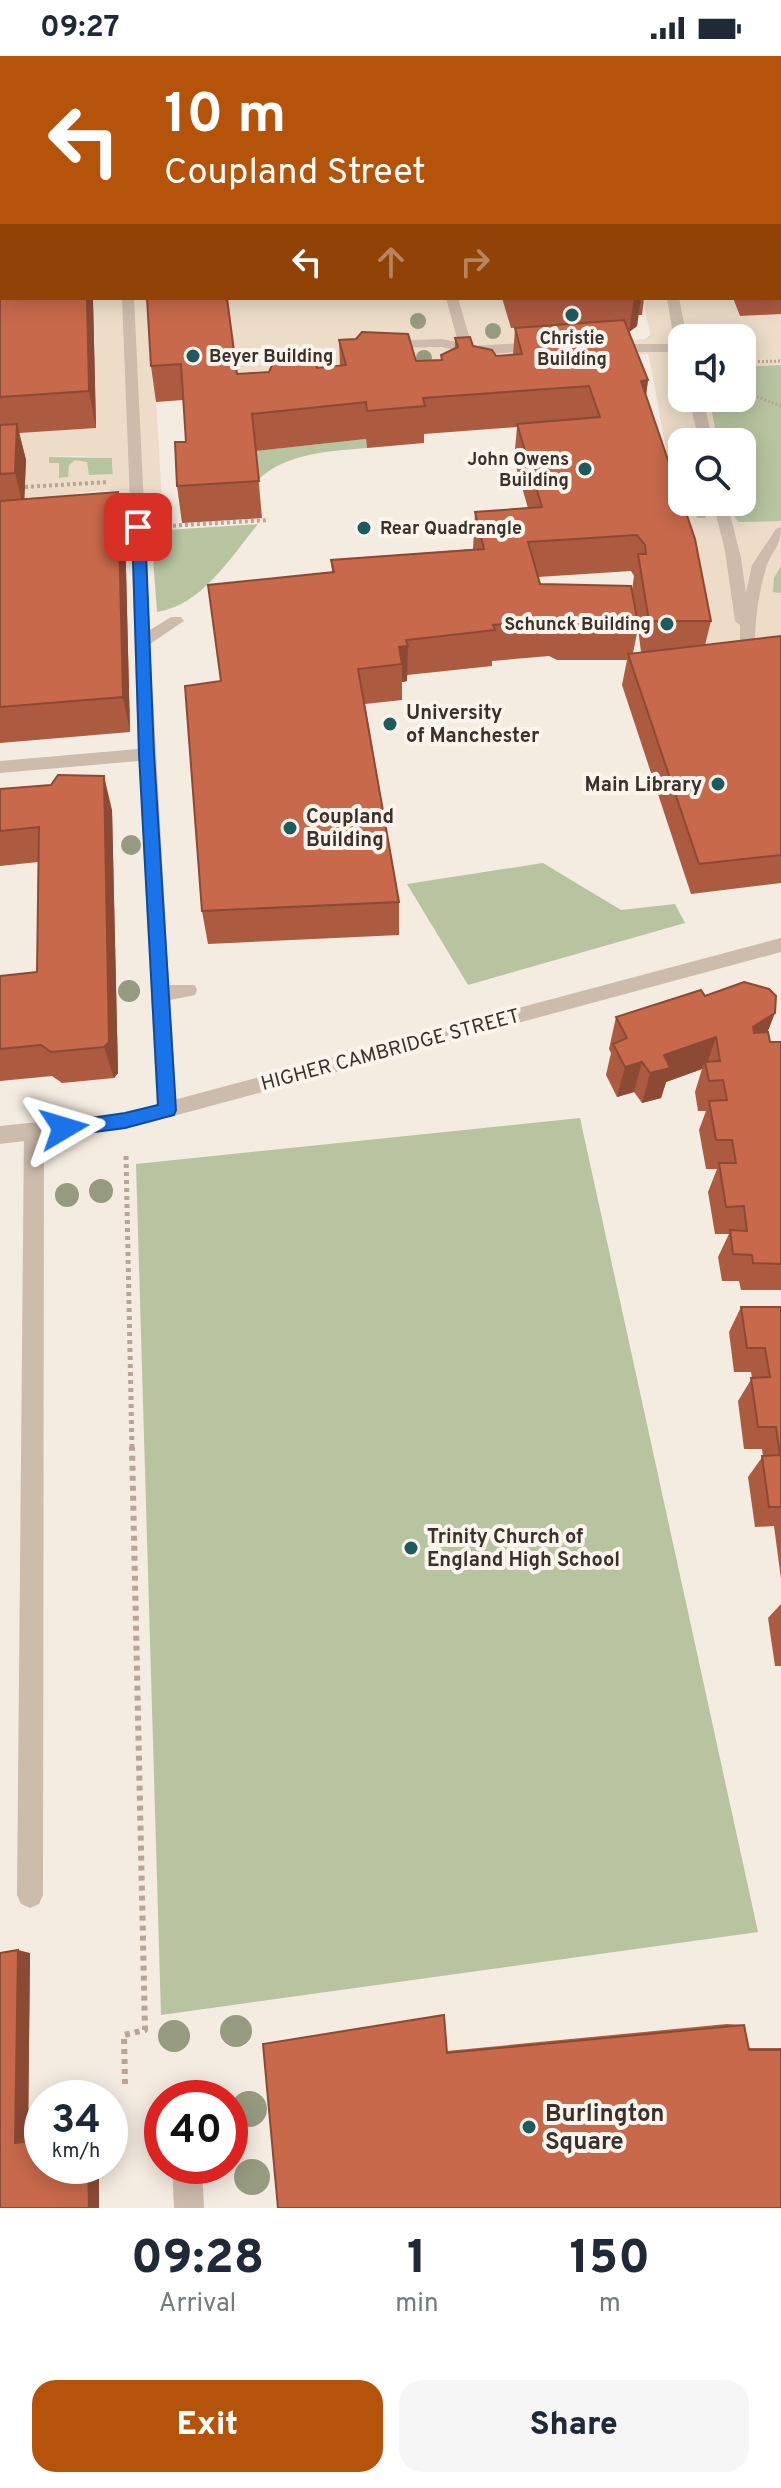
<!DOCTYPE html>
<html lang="en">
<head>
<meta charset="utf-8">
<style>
  :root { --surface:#fff; --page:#f6f6f7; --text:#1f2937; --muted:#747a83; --accent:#b45309 }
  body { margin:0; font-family:Overpass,sans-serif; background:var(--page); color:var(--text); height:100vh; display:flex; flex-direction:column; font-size:30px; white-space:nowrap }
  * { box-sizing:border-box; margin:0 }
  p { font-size:26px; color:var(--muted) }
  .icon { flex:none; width:44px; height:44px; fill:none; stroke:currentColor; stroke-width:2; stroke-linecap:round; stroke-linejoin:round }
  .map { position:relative; height:2152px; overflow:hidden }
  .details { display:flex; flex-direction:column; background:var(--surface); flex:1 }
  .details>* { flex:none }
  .guide { position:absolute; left:0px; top:0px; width:782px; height:244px; box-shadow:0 4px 20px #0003; background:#b45309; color:#fff; overflow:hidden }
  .buttons { position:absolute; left:668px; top:268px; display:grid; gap:16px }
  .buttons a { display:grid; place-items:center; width:88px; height:88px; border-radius:16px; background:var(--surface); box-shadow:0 4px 20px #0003; font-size:40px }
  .speed { position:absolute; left:24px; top:2024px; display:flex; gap:16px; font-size:40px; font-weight:700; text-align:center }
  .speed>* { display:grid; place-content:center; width:104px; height:104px; border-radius:50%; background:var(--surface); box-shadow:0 4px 20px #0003; line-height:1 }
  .speed small { font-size:20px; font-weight:400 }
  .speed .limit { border:12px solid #d22; background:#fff; color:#111 }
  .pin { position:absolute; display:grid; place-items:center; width:68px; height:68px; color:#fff; margin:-34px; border-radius:16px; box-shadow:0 4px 12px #0006 }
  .me { position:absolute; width:88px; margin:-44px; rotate:83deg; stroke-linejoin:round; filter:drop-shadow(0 0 6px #0008) }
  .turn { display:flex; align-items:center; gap:28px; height:168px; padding:0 32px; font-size:36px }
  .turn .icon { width:104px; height:104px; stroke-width:2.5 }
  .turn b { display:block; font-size:56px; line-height:68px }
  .lanes { display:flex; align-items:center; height:76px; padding:0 32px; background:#0003; justify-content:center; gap:40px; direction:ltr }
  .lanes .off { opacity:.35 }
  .eta { display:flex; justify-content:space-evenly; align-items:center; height:136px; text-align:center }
  .eta b { font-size:48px; font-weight:800; line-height:56px }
  .primary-button { display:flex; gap:16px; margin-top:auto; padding:16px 32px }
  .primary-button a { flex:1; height:92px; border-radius:24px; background:var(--accent); color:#fff; font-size:32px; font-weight:800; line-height:92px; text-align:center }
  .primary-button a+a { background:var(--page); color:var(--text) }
  .status { display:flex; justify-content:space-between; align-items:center; height:56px; padding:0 40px; background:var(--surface); direction:ltr }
  .status svg { height:22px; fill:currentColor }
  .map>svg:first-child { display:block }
</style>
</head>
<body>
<div class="status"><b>09:27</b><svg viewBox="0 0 49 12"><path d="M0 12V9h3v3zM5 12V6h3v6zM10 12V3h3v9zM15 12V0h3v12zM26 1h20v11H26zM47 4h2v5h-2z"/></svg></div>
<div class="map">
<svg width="781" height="2152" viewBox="0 0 781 2152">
  <rect width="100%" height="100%" fill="#f4ebe1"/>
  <!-- green -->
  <path fill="#b8c4a0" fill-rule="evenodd" d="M781,258V610L712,618L646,283L651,279L649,270ZM682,282H742V342H682ZM682,386H742V446H682Z
    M366,383L367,392C331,395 285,397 258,424L255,395Z
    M49,401L112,402L113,419L59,422L48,407Z
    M258,468C230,502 202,549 157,556L151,475Z
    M543,807L621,854L675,848L685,867L468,929L407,828Z
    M580,1062L758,1876L161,1959L136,1108Z"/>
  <!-- plaza -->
  <path fill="#ecdcc8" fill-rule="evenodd" d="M94,242H150L163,463L125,473L0,482L24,453L26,405L0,378L96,371ZM78,400L112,402L113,418L89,419L87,406L75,404L69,409L68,421L59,422V407H49V401ZM109,434L117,438L74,465L76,437Z
    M190,242H502L603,266L609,285L646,283L651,280L642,242H733L740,260L781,258V309L742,311V282H682V328L674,327V331H682V342H709L718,386L683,384L682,446H693L697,462H706L703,446H731L735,462L739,466L781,465V510L774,522L773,536L781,537V610L684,622L688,520L649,298L513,309L240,354Z"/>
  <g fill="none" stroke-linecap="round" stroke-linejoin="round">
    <!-- path-far3 -->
    <path stroke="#b9a596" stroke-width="3" stroke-dasharray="2 2" stroke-linecap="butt" d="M742,306L781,305
      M742,335L781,350"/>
    <!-- path-far2 -->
    <path stroke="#b9a596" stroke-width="4" stroke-dasharray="3 3" stroke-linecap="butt" d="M25,431L108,426
      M167,470L269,464"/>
    <!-- path-far1 -->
    <path stroke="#b9a596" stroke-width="5" stroke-dasharray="4 4" stroke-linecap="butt" d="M126,1100L132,1393"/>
    <!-- path -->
    <path stroke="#b9a596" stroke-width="6" stroke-dasharray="5 5" stroke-linecap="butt" d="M125,2028L124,1979L145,1974L132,1391"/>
    <!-- service -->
    <path fill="#cdbbac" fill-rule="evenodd" d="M138,466L145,471L150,574L171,561H181L184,565L150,588L169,929H195L197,934L195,939L170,944L177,1054L174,1060L167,1062L160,1060L157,1054L139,705L0,717V705L138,693L131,471Z
      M34,1068L41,1070L44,1076L43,1839L39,1848L30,1852L21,1848L17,1839L24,1076L27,1070Z"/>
    <!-- pedestrian -->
    <path fill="#cdbbac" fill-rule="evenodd" d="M332,0H342L343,2H333Z
      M122,242H134L145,471L138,476L131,471Z
      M446,242H458L472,290L540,286L547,290L540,294L479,299L441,291L385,292V286L390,285L441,283L458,286Z
      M682,288V296H611L604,292L611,288Z
      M689,342H703L713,386H699Z
      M713,446H727L741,502L746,537L752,509L776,473L781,471C781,492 771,495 766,512C757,543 753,577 756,608L748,613L740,608V569L735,565L725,495Z"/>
    <!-- minor -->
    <path fill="#cdbbac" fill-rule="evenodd" d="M704,0H715L716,2H705Z
      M667,242H679L687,282H682V295L675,291Z
      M172,2110H202L204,2152H174Z"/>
    <!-- tertiary -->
    <path fill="#cdbbac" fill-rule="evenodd" d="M781,882V896L125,1073L0,1088V1070L125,1057Z"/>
  </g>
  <!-- trees -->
  <g fill="#969b7f">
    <circle cx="418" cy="265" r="8"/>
    <circle cx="493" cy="275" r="8"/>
    <circle cx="424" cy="302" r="8"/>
    <circle cx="131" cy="789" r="10"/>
    <circle cx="129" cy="935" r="11"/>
    <circle cx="101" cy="1135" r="12"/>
    <circle cx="67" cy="1139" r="12"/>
    <circle cx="236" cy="1975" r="16"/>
    <circle cx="174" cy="1980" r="16"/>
    <circle cx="249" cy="2053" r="18"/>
    <circle cx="252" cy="2121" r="18"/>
  </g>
  <!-- wall -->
  <path fill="#ac5a40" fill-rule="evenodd" d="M10,0H296V2H10Z
    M405,0H672L671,2H405Z
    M730,0H781L780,2H732Z
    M780,98H781V258L740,260L733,242H780Z
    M0,164L93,242L96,372L19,377L26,404L24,443L118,436L125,473L130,676L0,687Z
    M147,242L237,318L269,316L280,304L279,294L317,312L340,310L339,284L416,305L441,304V299L455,293V282L496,300L513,299L515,272L562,269L511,272L502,242H644L642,259H638L637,270L629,276L648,324L646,339L711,565L705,589L781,580V827L691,838L622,629L627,604H557L549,600L492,605V610L407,619V625L402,626V644L365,648L399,846V879L208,888L202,855L220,625L332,516L331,504L473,493L475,456L528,452L514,404L517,371L424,378V387L367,392L366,383L256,395L262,462L182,467L177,430L186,386L183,344L156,346L151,310ZM631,515L634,520L632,534L540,528L538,521ZM638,572L641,596L633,597Z
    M0,733L112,754L118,1017L114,1022L62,1027L52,1020L0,1025V920L37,916L38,806L0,810Z
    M705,940L767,976L770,986H781V1234H741L739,1225H722L718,1201L729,1178H715L708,1136L717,1113H706L699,1074L706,1055H698L695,1036L702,1013L666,1026L661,1042L642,1047L634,1036L617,1041L606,1019L611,997L609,993L616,961Z
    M741,1251H781V1523L774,1470L755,1471L748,1421L763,1400L762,1393H744L738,1345L752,1322L751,1316H734L729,1276Z
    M781,1548V1610H775L768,1562Z
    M30,1897L28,2082L42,2080V2110H99V2152H0Z
    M727,1968L744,1969L748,1992H781V2152H278L447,1995Z"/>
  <!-- shaded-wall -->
  <path fill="#8c4a34" d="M757,0H781V25H780V2H757Z
    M87,242H93L96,372L89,335Z
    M634,242H641L637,270L629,276Z
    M648,324L643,361L641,325Z
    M17,368L26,404L24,454L15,417Z
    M118,436L125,473L130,676L123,641Z
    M408,590L407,625L402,626V608L399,591Z
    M104,720L112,754L118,1017L114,1022L104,991Z
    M775,957L763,988L741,1003L753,971Z
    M716,981L706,1011L705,1006L702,1013L666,1026L661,1042L642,1047L650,1017L664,999Z
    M642,1006L634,1036L617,1041L625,1011Z
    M18,1894L30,1897L28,2082L15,2087Z
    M88,2110H99V2152H89Z"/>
  <!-- building -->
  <path fill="#c8694b" stroke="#8c4a34" stroke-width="2" d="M10,0H98L77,2H10Z
    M780,6H781L780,32Z
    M780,98H781L780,227Z
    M0,164H2V242H87L89,335L0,341Z
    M147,242H227L237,318L269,316L274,305L281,304L279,294L296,293L298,303L307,302L316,307L317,312L346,309L339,284L356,283L362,276L408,278L416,305L442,304L441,299L458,291L455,282L470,281L473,290L492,294L496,300L522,298L515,272L624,264L648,324L641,325L695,483L711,565H649L638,498H646L645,489L637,479L528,486L540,528L631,530L638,568H562L553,564L493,569L495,574L406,584L408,590L399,591L402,608L358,613L399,846L202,855L185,630L221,625L208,529L334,516L331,504L484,493L475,456L542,451L517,368L600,361L589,330L423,342L425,350L367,355L366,346L252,358L259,425L177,430L175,386H186L181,308L151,310Z
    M17,368L15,417L0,418V369Z
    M118,436L123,641L0,651V445Z
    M781,580V799L699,808L628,598Z
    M58,719L104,720L109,986L104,991L51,996L41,989L0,993V920L37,916L39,771L0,775V733L51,729Z
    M744,926L769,933L776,940L775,957L753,971L754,977L768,976L770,986H781V1208L753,1207L752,1199L733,1198L730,1174L747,1175L744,1150L726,1151L719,1107H736L732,1084H716L709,1045L727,1044L723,1024L709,1025L705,1006L720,1005L716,981L664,999L670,1012L650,1017L642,1006L625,1011L613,988L627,982L616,961L701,934L705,940Z
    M741,1251H781V1451H769L762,1400L780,1399L776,1371H758L751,1322L770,1321L765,1292H747Z
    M18,1894L15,2087L42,2083V2110H88L89,2152H0V1897Z
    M444,1959L447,1997L744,1969L749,1994H781V2152H278L263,1988Z"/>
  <!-- route -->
  <path fill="#1a73e8" stroke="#114b97" stroke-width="2" d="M138,467L145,471L154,698L176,1054L174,1059L125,1072L64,1080L58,1078L55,1072L58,1067L125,1057L158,1049L139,698L132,471Z"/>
  <!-- markers -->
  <g fill="#1f5a5e" stroke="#fbf5ee" stroke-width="3">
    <circle cx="572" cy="259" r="8"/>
    <circle cx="193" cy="300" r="8"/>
    <circle cx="585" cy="413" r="8"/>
    <circle cx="364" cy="472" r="8"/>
    <circle cx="667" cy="568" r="8"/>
    <circle cx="390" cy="668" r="8"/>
    <circle cx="718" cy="728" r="8"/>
    <circle cx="290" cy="772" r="8"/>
    <circle cx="411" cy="1492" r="8"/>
    <circle cx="529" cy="2071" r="8"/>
  </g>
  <g text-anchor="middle" stroke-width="8" stroke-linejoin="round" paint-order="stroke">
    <!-- far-poi labels -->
    <g font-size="18" font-weight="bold" fill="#3b302b" stroke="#fbf5ee" text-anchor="start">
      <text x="572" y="288" text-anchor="middle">Christie<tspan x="572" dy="21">Building</tspan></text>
      <text x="209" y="306">Beyer Building</text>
      <text x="569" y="409" text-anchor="end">John Owens<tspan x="569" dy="21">Building</tspan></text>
      <text x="380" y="478">Rear Quadrangle</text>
      <text x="651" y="574" text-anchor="end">Schunck Building</text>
    </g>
    <!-- poi labels -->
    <g font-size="20" font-weight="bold" fill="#3b302b" stroke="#fbf5ee" text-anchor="start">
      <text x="406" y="663">University<tspan x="406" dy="23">of Manchester</tspan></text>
      <text x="702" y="735" text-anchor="end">Main Library</text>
      <text x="306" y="767">Coupland<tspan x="306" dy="23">Building</tspan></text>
      <text x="427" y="1487">Trinity Church of<tspan x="427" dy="23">England High School</tspan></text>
    </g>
    <!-- street labels -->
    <g font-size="20" fill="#3b302b" stroke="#fbf5ee">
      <text transform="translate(390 993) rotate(-15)" y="7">HIGHER CAMBRIDGE STREET</text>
    </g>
    <!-- near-poi labels -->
    <g font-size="24" font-weight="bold" fill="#3b302b" stroke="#fbf5ee" text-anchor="start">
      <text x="545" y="2065">Burlington<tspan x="545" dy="28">Square</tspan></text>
    </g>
  </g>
</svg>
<div class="buttons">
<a><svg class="icon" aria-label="sound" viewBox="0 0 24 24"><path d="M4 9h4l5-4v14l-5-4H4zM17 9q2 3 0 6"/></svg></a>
<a><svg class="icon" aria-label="search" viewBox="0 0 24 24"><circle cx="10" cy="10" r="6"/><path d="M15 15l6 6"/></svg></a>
</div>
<div class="speed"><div>34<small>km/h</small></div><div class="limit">40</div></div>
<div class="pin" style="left:138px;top:471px;background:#d93025"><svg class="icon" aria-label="arrive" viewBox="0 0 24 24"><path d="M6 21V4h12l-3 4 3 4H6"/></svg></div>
<svg class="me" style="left:64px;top:1072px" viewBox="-20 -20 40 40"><path d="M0-17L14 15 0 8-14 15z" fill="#1a73e8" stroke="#fff" stroke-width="4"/></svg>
<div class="guide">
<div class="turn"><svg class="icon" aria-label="left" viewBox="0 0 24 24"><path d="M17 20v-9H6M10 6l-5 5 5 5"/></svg><div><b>10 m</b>Coupland Street</div></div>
<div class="lanes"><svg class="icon" aria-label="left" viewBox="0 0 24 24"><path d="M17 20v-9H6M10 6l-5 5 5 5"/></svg><svg class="icon off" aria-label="ahead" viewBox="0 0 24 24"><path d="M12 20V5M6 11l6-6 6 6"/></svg><svg class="icon off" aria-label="right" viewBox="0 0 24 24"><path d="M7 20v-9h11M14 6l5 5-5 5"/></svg></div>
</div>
</div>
<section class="details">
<div class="eta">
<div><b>09:28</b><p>Arrival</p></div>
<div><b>1</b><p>min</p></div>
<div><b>150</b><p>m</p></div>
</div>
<div class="primary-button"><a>Exit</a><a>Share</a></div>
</section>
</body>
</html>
